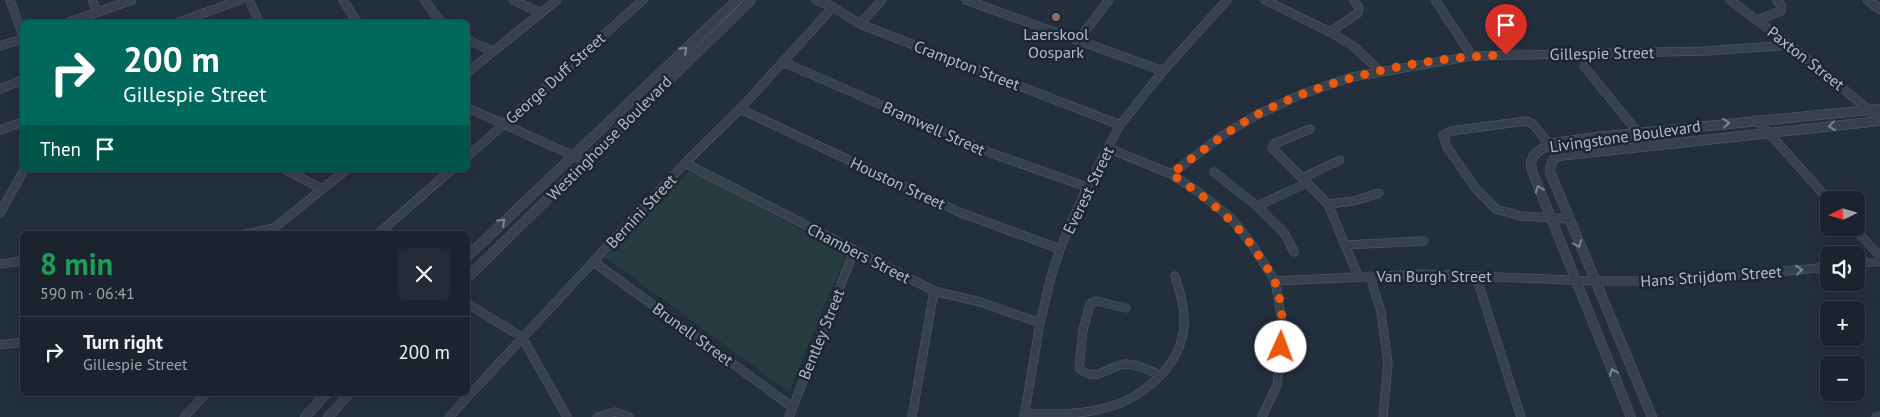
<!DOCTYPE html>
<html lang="en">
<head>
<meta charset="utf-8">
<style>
  :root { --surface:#1b232e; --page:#242b36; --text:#f1f3f6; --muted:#a0a4aa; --line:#39404a }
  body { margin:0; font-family:"PT Sans",sans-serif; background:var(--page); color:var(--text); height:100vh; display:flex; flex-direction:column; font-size:19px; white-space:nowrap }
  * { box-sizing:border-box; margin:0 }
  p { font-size:16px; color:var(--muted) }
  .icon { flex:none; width:28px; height:28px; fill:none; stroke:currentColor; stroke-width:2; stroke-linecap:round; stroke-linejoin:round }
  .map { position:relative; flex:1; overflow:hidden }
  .side { position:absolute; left:20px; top:231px; width:450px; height:165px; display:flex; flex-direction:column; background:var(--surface); border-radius:8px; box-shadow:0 5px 20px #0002,0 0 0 1px var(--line) }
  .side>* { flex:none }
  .banner { position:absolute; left:20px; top:20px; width:450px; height:152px; border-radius:8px; box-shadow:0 5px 20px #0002,0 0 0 1px var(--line); background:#00695c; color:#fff; overflow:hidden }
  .needle { width:32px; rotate:265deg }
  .buttons { position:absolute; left:1820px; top:191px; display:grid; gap:10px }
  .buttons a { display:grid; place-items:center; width:45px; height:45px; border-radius:8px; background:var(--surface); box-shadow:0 5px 20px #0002,0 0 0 1px var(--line); font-size:25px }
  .pin { position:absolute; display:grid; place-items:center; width:42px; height:42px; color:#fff; margin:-51px -21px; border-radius:50% 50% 50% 0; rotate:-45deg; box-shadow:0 0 5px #0007 }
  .pin .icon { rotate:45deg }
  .me { position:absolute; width:55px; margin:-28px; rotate:2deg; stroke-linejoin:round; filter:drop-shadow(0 0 4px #0008) }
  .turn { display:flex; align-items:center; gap:18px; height:105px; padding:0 20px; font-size:22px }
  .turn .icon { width:65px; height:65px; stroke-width:2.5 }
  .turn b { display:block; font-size:35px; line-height:42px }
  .then { display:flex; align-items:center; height:48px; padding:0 20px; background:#0003; gap:10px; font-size:19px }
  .round { display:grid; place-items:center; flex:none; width:52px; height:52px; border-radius:8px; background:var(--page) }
  .head { display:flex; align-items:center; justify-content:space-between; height:85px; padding:0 20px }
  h1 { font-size:30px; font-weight:600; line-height:38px; color:#1e9e55 }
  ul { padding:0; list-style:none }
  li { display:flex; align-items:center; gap:15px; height:70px; padding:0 20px; border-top:1px solid var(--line) }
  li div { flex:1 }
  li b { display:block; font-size:19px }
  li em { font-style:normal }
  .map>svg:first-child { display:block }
</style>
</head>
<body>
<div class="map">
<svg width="1880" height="417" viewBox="0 0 1880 417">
  <rect width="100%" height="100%" fill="#242f3e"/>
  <!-- green -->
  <path fill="#263c3f" d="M690,170L846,254L789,392L605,257Z"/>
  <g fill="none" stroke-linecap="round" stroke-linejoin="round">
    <defs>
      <path id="minor" d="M10,0L22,33
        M92,0L97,12
        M249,0L259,22
        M343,0L357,22
        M424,0L441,22
        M513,0L541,13
        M816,0L833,7L860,24L1120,125
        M966,0L1163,71
        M1265,0L1330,32L1353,46L1380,71
        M1435,0L1472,56
        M1730,0L1790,45L1880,119
        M1757,20L1781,11V5L1776,0
        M69,22L132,0
        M179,22L240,0
        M860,24L882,0
        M1330,32L1358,13L1359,8L1354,0
        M468,40L493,51
        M1078,40L1109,0
        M0,46L22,39
        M783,62L991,153L1087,187
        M1584,66L1648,145
        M468,72L557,0
        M0,89L22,80
        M468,108L585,161
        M740,109L959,212L1060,249
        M1757,120L1829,200
        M1310,129L1274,144L1272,148L1328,204L1358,276
        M0,130L22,122
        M1108,148L1171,174L1197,191L1231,218L1253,246L1275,281L1283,327L1277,385L1262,417
        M468,156L643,0
        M1558,156L1533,124L1526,121L1451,131L1443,135L1447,147L1476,189L1496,209L1521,216L1568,219
        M685,163L934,291L980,302L1040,323
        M286,170L322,189
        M1214,172L1257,206
        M1171,174L1223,135L1253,117L1302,94L1352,77L1472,56L1706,51L1790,45
        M1302,178L1340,160
        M1328,204L1354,201L1379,193
        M0,213L24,170
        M1854,228L1880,256
        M245,234L274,228L346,170
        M378,234L451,170
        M1345,245L1424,241
        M1294,252L1285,234L1257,206L1307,183
        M594,262L792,407
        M0,264L22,261
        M1856,264L1880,261
        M1370,276L1381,312L1388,363L1383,417
        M1476,276L1521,417
        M1275,281L1424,274L1594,281H1676L1829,267
        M468,304L522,337L567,417
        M1126,308L1097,301L1090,304L1083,330L1079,368C1097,385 1107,365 1126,364C1138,364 1150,371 1160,375
        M0,345L22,342
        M1025,414C1049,414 1074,415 1097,410C1138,402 1181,369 1184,325C1185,308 1180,292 1175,276
        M184,417L206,394
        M449,417L685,163L740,109L833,7
        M597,417L615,412L629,417
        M789,417L854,251
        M912,417L934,291
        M1024,417L1040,323L1051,277L1060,249L1087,187L1120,125L1163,71L1227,0
        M1876,417L1880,416"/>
      <path id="tertiary" d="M1868,0L1880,9
        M468,256L737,0
        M468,277L751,0
        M305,417L326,394
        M328,417L349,394
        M1631,417L1532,171L1531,162L1534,155L1548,144L1596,137L1880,109
        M1652,417L1550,172L1552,161L1558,156L1880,121"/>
    </defs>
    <!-- minor casing -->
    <use href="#minor" stroke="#565f6c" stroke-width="9"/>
    <!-- tertiary casing -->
    <use href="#tertiary" stroke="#565f6c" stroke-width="10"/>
    <!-- minor -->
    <use href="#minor" stroke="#38414e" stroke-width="8"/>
    <!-- tertiary -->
    <use href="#tertiary" stroke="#38414e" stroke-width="9"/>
  </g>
  <!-- one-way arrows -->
  <defs><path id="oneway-chevron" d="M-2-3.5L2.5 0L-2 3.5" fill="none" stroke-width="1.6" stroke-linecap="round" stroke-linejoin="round" transform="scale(1.25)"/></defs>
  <g stroke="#7c8592">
    <use href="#oneway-chevron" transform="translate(684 50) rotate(-43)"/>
    <use href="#oneway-chevron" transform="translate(1726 123) rotate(-6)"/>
    <use href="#oneway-chevron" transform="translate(1832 126) rotate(174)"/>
    <use href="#oneway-chevron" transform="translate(1539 189) rotate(-111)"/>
    <use href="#oneway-chevron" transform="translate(502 222) rotate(-44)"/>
    <use href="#oneway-chevron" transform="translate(1578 244) rotate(68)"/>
    <use href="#oneway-chevron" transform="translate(1799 270) rotate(-6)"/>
    <use href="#oneway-chevron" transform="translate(1613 372) rotate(-112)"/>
  </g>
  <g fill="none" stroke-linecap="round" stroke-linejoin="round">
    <!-- route -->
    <path stroke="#ea580c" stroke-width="9" stroke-dasharray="0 16.2" d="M1281,347C1284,326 1282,302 1275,282C1273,275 1267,268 1263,262C1239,223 1209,199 1171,174C1202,151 1232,127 1266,110C1338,75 1425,57 1506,55"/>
  </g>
  <!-- markers -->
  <circle fill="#8d6e63" stroke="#1d2633" stroke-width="2" cx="1056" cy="17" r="5"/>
  <g text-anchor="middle" stroke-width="5" stroke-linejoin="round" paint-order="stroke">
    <!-- poi labels -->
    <g font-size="16" fill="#b4bcc9" stroke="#1d2633">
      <text x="1056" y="40">Laerskool<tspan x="1056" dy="18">Oospark</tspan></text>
    </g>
    <!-- street labels -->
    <g font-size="16" fill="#b4bcc9" stroke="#1d2633">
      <text transform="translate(1602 53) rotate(-1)" y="6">Gillespie Street</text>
      <text transform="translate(1806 58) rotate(38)" y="6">Paxton Street</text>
      <text transform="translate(967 65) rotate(21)" y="6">Crampton Street</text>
      <text transform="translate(555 78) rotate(-42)" y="6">George Duff Street</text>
      <text transform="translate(934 128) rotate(24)" y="6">Bramwell Street</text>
      <text transform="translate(1625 136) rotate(-8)" y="6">Livingstone Boulevard</text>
      <text transform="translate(609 138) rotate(-45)" y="6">Westinghouse Boulevard</text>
      <text transform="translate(898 183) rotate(25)" y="6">Houston Street</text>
      <text transform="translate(1088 190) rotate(-64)" y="6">Everest Street</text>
      <text transform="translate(641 211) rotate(-47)" y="6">Bernini Street</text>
      <text transform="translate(859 253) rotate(27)" y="6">Chambers Street</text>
      <text x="1434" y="282">Van Burgh Street</text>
      <text transform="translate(1711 276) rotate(-4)" y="6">Hans Strijdom Street</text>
      <text transform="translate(693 334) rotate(36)" y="6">Brunell Street</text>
      <text transform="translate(821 334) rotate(-68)" y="6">Bentley Street</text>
    </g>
  </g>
</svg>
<div class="buttons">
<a><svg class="needle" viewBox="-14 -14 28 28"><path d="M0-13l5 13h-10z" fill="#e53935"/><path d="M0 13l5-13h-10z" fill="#a0a4aa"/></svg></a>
<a><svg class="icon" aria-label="sound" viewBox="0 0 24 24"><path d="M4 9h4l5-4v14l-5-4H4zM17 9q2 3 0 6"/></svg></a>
<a>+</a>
<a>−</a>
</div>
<div class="pin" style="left:1506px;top:55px;background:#d93025"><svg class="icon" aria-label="arrive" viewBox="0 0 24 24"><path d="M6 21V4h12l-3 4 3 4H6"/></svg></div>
<svg class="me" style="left:1281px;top:347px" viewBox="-20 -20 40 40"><circle r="19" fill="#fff"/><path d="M0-13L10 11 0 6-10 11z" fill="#ea580c"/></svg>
<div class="banner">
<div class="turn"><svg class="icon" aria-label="right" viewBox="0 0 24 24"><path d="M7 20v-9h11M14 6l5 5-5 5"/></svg><div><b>200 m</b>Gillespie Street</div></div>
<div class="then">Then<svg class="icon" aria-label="arrive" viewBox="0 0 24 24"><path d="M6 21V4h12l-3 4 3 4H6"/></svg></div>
</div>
<section class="side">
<div class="head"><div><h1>8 min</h1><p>590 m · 06:41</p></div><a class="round"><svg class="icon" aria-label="close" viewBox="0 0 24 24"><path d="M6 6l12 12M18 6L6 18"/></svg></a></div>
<ul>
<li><svg class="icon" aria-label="right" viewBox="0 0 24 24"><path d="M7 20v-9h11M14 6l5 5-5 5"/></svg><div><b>Turn right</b><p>Gillespie Street</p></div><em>200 m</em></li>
</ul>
</section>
</div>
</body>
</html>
